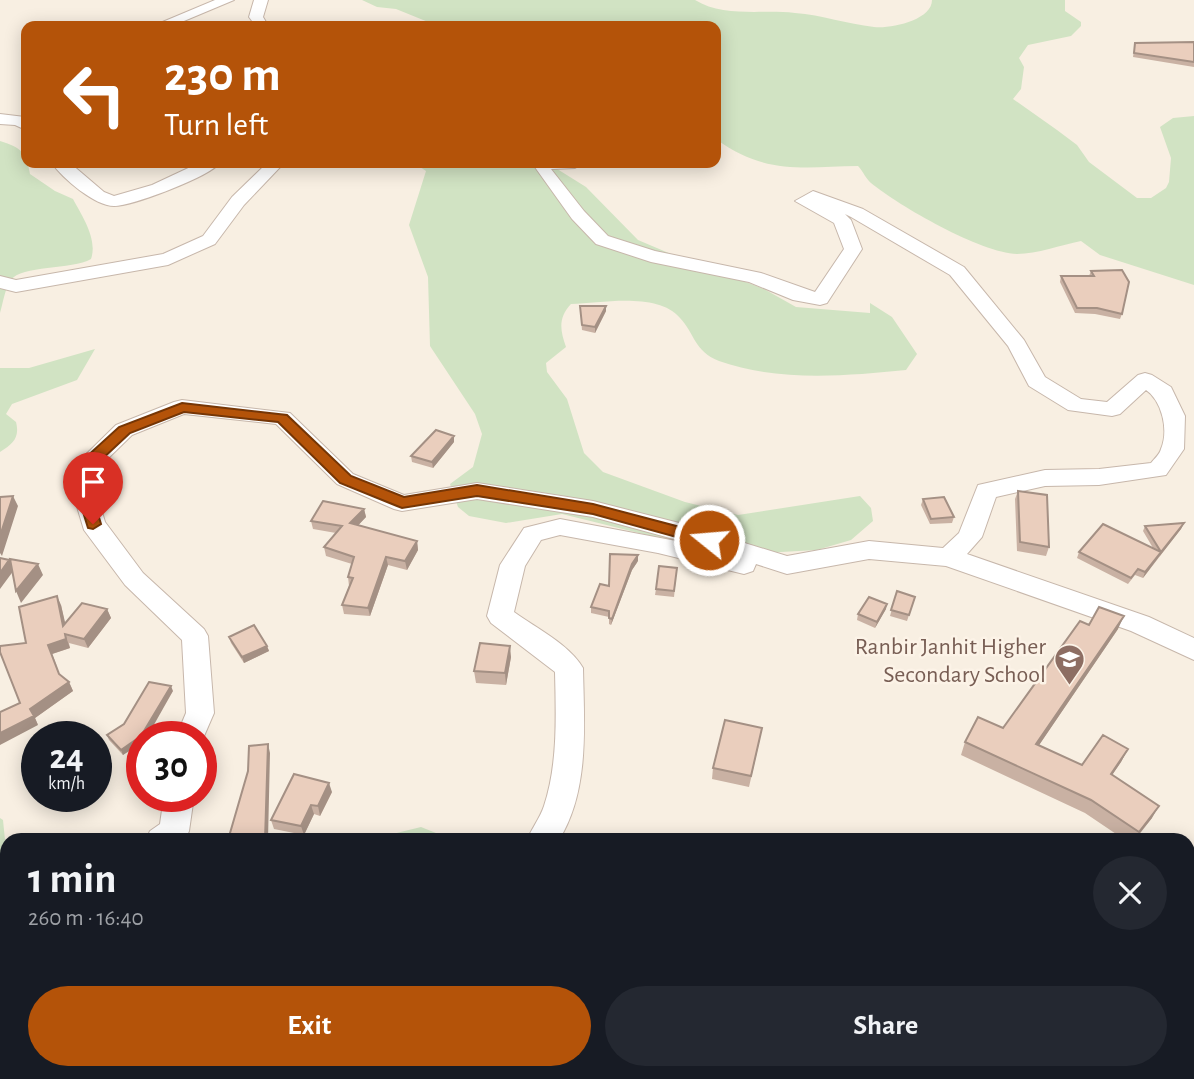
<!DOCTYPE html>
<html lang="en">
<head>
<meta charset="utf-8">
<style>
  :root { --surface:#171b24; --page:#242831; --text:#f1f3f6; --muted:#9ea1a6; --accent:#b45309 }
  body { margin:0; font-family:"Alegreya Sans",sans-serif; background:var(--page); color:var(--text); height:100vh; display:flex; flex-direction:column; font-size:26px; white-space:nowrap }
  * { box-sizing:border-box; margin:0 }
  p { font-size:23px; color:var(--muted) }
  .icon { flex:none; width:38px; height:38px; fill:none; stroke:currentColor; stroke-width:2; stroke-linecap:round; stroke-linejoin:round }
  .map { position:relative; flex:1; overflow:hidden }
  .drawer { position:absolute; left:0px; top:833px; width:1195px; height:247px; display:flex; flex-direction:column; background:var(--surface); border-radius:21px 21px 0 0; box-shadow:0 4px 18px #0003 }
  .drawer>* { flex:none }
  .top-card { position:absolute; left:21px; top:21px; width:700px; height:147px; border-radius:14px; box-shadow:0 4px 18px #0003; background:#b45309; color:#fff; overflow:hidden }
  .speed { position:absolute; left:21px; top:721px; display:flex; gap:14px; font-size:35px; font-weight:700; text-align:center }
  .speed>* { display:grid; place-content:center; width:91px; height:91px; border-radius:50%; background:var(--surface); box-shadow:0 4px 18px #0003; line-height:1 }
  .speed small { font-size:18px; font-weight:400 }
  .speed .limit { border:10px solid #d22; background:#fff; color:#111 }
  .pin { position:absolute; display:grid; place-items:center; width:60px; height:60px; color:#fff; margin:-72px -30px; border-radius:50% 50% 50% 0; rotate:-45deg; box-shadow:0 0 7px #0007 }
  .pin .icon { rotate:45deg }
  .me { position:absolute; width:77px; margin:-38px; rotate:287deg; stroke-linejoin:round; filter:drop-shadow(0 0 5px #0008) }
  .turn { display:flex; align-items:center; gap:24px; height:147px; padding:0 28px; font-size:32px }
  .turn .icon { width:91px; height:91px; stroke-width:2.5 }
  .turn b { display:block; font-size:49px; line-height:60px }
  .round { display:grid; place-items:center; flex:none; width:74px; height:74px; border-radius:37px; background:var(--page) }
  .headline { display:flex; align-items:center; justify-content:space-between; height:119px; padding:0 28px }
  h1 { font-size:42px; font-weight:700; line-height:52px }
  .primary-button { display:flex; gap:14px; margin-top:auto; padding:14px 28px }
  .primary-button a { flex:1; height:80px; border-radius:42px; background:var(--accent); color:#fff; font-size:28px; font-weight:700; line-height:80px; text-align:center }
  .primary-button a+a { background:var(--page); color:var(--text) }
  .map>svg:first-child { display:block }
</style>
</head>
<body>
<div class="map">
<svg width="1194" height="1079" viewBox="0 0 1194 1079">
  <rect width="100%" height="100%" fill="#f8efe2"/>
  <!-- green -->
  <path fill="#d1e3c3" d="M362,0H695C724,18 763,9 795,13C822,15 847,24 874,27C891,29 932,20 932,0H1065V11L1081,22V26L1071,36L1028,45L1019,58L1024,67L1021,89L1013,99L1057,130L1077,145L1089,162L1137,198H1151L1166,188L1169,182L1171,158L1160,127L1173,118L1194,116V285L1100,255L1081,241C1061,245 1037,254 1017,254C981,253 899,206 871,183C866,179 863,171 858,166C802,167 765,175 716,139V26H438L396,9L377,7Z
    M0,141C22,148 26,152 30,174L55,191L73,199C82,216 98,239 91,259C72,270 21,265 11,280C5,288 3,303 0,313Z
    M414,163H555L554,167L586,187L638,240L671,254L683,268L738,279L764,289L796,307L870,313V303L892,317L917,354L906,370C845,376 778,382 719,361C694,351 695,334 680,318C658,292 603,303 571,304C558,318 560,330 566,347L546,363L547,372L567,399L584,453L603,472L685,502L738,515L860,496L871,508L873,521L851,540L817,550L763,553L651,536L562,514L506,523L469,516L458,507L450,484L473,467L482,434L475,414L430,346L428,277L409,225L426,171Z
    M95,349L77,380L12,404L6,414L16,422C20,438 13,444 0,452V368H29Z
    M0,818L3,820L7,860V988H0Z
    M421,827L441,835L442,840H368Z"/>
  <g fill="none" stroke-linecap="round" stroke-linejoin="round">
    <defs>
      <path id="minor" d="M215,0H234L172,26H153Z
        M254,0H268L263,17L266,22L262,26H247L252,21L249,17Z
        M0,114L25,117L26,130L15,125L0,124Z
        M52,163H70L104,192L114,196L152,185L199,163H220C208,177 133,206 114,206C95,206 62,178 52,163Z
        M267,163H284L244,205L215,244L168,265L16,292L0,288V276L16,280L163,254L203,236L232,197Z
        M532,163H583L575,168L551,169L584,211L608,236L655,251L761,273L815,292L844,249L834,223L795,201L813,191L863,209L964,267L1024,340L1045,377L1081,399L1107,402L1138,375L1145,373L1152,375L1171,387L1185,416L1184,449L1166,475L1099,485L1045,486L996,497L982,537L967,554L1149,617L1194,638V660L1131,631L946,566L869,559L787,574L756,564L753,571L744,574L658,553L560,535L541,540L525,566L514,612C536,628 569,644 583,668C584,724 590,790 559,840H527C532,828 540,818 544,806C558,764 556,716 555,672L491,623L487,616L500,565L524,528L560,519L692,544L593,517L477,499L402,511L394,509L337,484L276,424L184,414L132,435L91,475L105,522L143,573L204,629L208,636L214,713L201,743V737H176L186,713L182,640L125,585L84,530L67,473L116,425L174,402L182,400L290,413L353,474L404,495L477,483L593,501L683,524L787,556L869,541L943,548L959,533L978,485L1045,470L1099,469L1151,463C1154,459 1160,454 1161,449C1169,430 1162,401 1146,390L1120,414L1112,416L1068,410L1029,386L1008,346L950,275L851,217L845,214L851,220L862,249L827,303L820,305L793,300L749,282L651,262L596,244L572,219Z
        M164,796H194L189,831L185,840H146L150,831L160,824Z
        M0,879H7V907H0Z
        M0,966L7,969V1003L0,1000Z"/>
    </defs>
    <!-- minor casing -->
    <use href="#minor" stroke="#c7b7ab" stroke-width="2"/>
    <!-- minor -->
    <use href="#minor" fill="#fff" fill-rule="evenodd"/>
  </g>
  <!-- wall -->
  <path fill="#c9b1a3" d="M1194,42V67L1133,57L1135,43Z
    M1091,271L1122,314L1120,319L1095,314L1075,313L1060,282L1061,276H1089Z
    M580,306L606,311L595,333L582,330Z
    M454,442L433,468L412,462L411,456Z
    M1018,491L1049,547L1046,556L1017,551L1015,499Z
    M923,499L954,517L952,523L930,524L921,505Z
    M364,509L366,517L358,525L417,541L418,550L407,570L388,565L370,616L344,614L342,605L349,586L348,577L352,564L326,556L324,547L336,533L313,529L311,521Z
    M1184,523L1181,529L1143,578L1135,575L1128,584L1077,558L1079,552L1153,548L1143,531L1145,526Z
    M638,561L632,570L611,625L609,624V617L591,613V607L609,586Z
    M677,568L674,597L655,595L656,589Z
    M897,591L915,597L907,621L890,616Z
    M61,605L65,624L107,609L111,618L88,648L69,643L70,648L52,654L60,675L69,682L73,691L35,718L38,725L20,703L26,643Z
    M886,609L875,628L857,620L858,614Z
    M1089,625L1118,629L1039,745L1082,765L1128,749L1121,762L1112,775L1152,818L1135,840H1125L1085,813L961,755L965,742L1003,728Z
    M229,637L267,646L269,651L244,663L231,643Z
    M511,657L506,685L476,683L474,671Z
    M173,691L123,755L109,740L107,735Z
    M760,739L749,787L712,779L713,768Z
    M332,792L320,816L314,814L304,835L274,829L271,820Z"/>
  <!-- shaded-wall -->
  <path fill="#a49084" d="M606,306V311L595,333V327Z
    M454,436V442L433,468L432,462Z
    M13,496L18,506L2,556L0,553V536Z
    M364,509L366,517L352,532L350,523Z
    M1184,523L1181,529L1159,557L1161,552Z
    M417,541L418,550L407,570L405,561Z
    M1161,552L1158,558L1143,578L1145,572Z
    M638,555V561L632,570L611,625L612,619L632,564Z
    M386,557L388,565L370,616L368,608Z
    M9,560L14,570L0,589V573Z
    M38,564L43,575L21,603L16,591Z
    M57,596L61,605L68,635L63,626Z
    M887,604L886,609L875,628L877,622Z
    M107,609L111,618L88,648L84,639Z
    M1124,616L1118,629L1031,757L1036,744Z
    M65,634L70,648L52,654L64,683L48,645Z
    M267,646L269,651L244,663L242,657Z
    M510,646L511,657L506,685L505,673Z
    M69,682L73,691L35,718L38,725L0,745V733L30,709Z
    M171,686L173,691L147,737H142V743L123,755L121,750Z
    M268,744L270,753L268,840H265Z
    M1128,749L1121,762L1104,787L1111,774Z
    M329,783L332,792L320,816L318,806Z
    M311,805L314,814L304,835L301,826Z
    M1159,806L1152,818L1134,840L1139,832Z"/>
  <!-- building -->
  <path fill="#eacebd" stroke="#a49084" stroke-width="2" d="M1194,42V62L1134,53L1135,43Z
    M1122,270L1129,282L1122,314L1097,308H1077L1061,276H1094L1091,271Z
    M580,306H606L595,327L582,325Z
    M436,430L454,436L432,462L411,456Z
    M1018,491L1047,495L1049,547L1020,542Z
    M13,496L0,536V497Z
    M944,497L954,517L931,519L923,499Z
    M323,501L364,509L350,523L417,541L405,561L386,557L368,608L342,605L353,578L348,577L354,557L324,547L342,526L311,521Z
    M1184,523L1161,552L1145,526Z
    M1103,524L1161,552L1145,572L1138,569L1131,578L1079,552Z
    M610,554L638,555L632,564L612,619L609,618V611L591,607L600,584L609,586Z
    M0,558L9,560L0,573Z
    M10,559L38,564L16,591Z
    M659,566L677,568L674,591L656,589Z
    M897,591L915,597L909,615L891,610Z
    M57,596L63,626L82,603L107,609L84,639L65,634L66,639L48,645L59,674L69,682L30,709L34,716L0,733V712L20,703L0,652V646L26,643L19,607Z
    M869,597L887,604L877,622L858,614Z
    M1099,607L1124,616L1036,744L1082,765L1103,735L1128,749L1111,774L1159,806L1139,832L1091,800L965,742L978,717L1003,728L1080,621L1089,625Z
    M254,625L267,646L242,657L229,637Z
    M480,643L510,646L505,673L474,671Z
    M149,682L171,686L141,736L121,750L107,735L124,724Z
    M725,720L762,728L751,776L713,768Z
    M268,744L265,840H228L248,771L249,746Z
    M294,774L329,783L318,806L311,805L301,826L271,820Z"/>
  <!-- route -->
  <path fill="#b45309" stroke="#753606" stroke-width="2" d="M182,403L287,415L351,476L404,497L477,485L593,504L714,536L717,540L709,546L593,514L477,496L402,508L397,506L340,483L278,422L184,412L130,433L86,474L101,524L93,529L88,528L71,473L73,469L119,427Z"/>
  <!-- icons -->
  <defs>
    <symbol id="school-pin" viewBox="-11 -11 22 30"><path d="M0 17L-7.5 6A9.5 9.5 0 1 1 7.5 6Z" fill="#8d6e63" stroke="#fcf3e7"/><path d="M0-5L7-2L0 1L-7-2ZM-4 1L0 2.5L4 1V4Q0 6-4 4Z" fill="#fff"/></symbol>
  </defs>
  <g fill-rule="evenodd">
    <use href="#school-pin" x="1052" y="642" width="35" height="47"/>
  </g>
  <g text-anchor="middle" stroke-width="5" stroke-linejoin="round" paint-order="stroke">
    <!-- education labels -->
    <g font-size="24" fill="#785e54" stroke="#fcf3e7" text-anchor="end">
      <text x="1046" y="654">Ranbir Janhit Higher<tspan x="1046" dy="28">Secondary School</tspan></text>
    </g>
  </g>
</svg>
<div class="speed"><div>24<small>km/h</small></div><div class="limit">30</div></div>
<div class="pin" style="left:93px;top:524px;background:#d93025"><svg class="icon" aria-label="arrive" viewBox="0 0 24 24"><path d="M6 21V4h12l-3 4 3 4H6"/></svg></div>
<svg class="me" style="left:709px;top:540px" viewBox="-20 -20 40 40"><circle r="17" fill="#b45309" stroke="#fff" stroke-width="3"/><path d="M0-11L8 9 0 5-8 9z" fill="#fff"/></svg>
<div class="top-card">
<div class="turn"><svg class="icon" aria-label="left" viewBox="0 0 24 24"><path d="M17 20v-9H6M10 6l-5 5 5 5"/></svg><div><b>230 m</b>Turn left</div></div>
</div>
<section class="drawer">
<div class="headline"><div><h1>1 min</h1><p>260 m · 16:40</p></div><a class="round"><svg class="icon" aria-label="close" viewBox="0 0 24 24"><path d="M6 6l12 12M18 6L6 18"/></svg></a></div>
<div class="primary-button"><a>Exit</a><a>Share</a></div>
</section>
</div>
</body>
</html>
